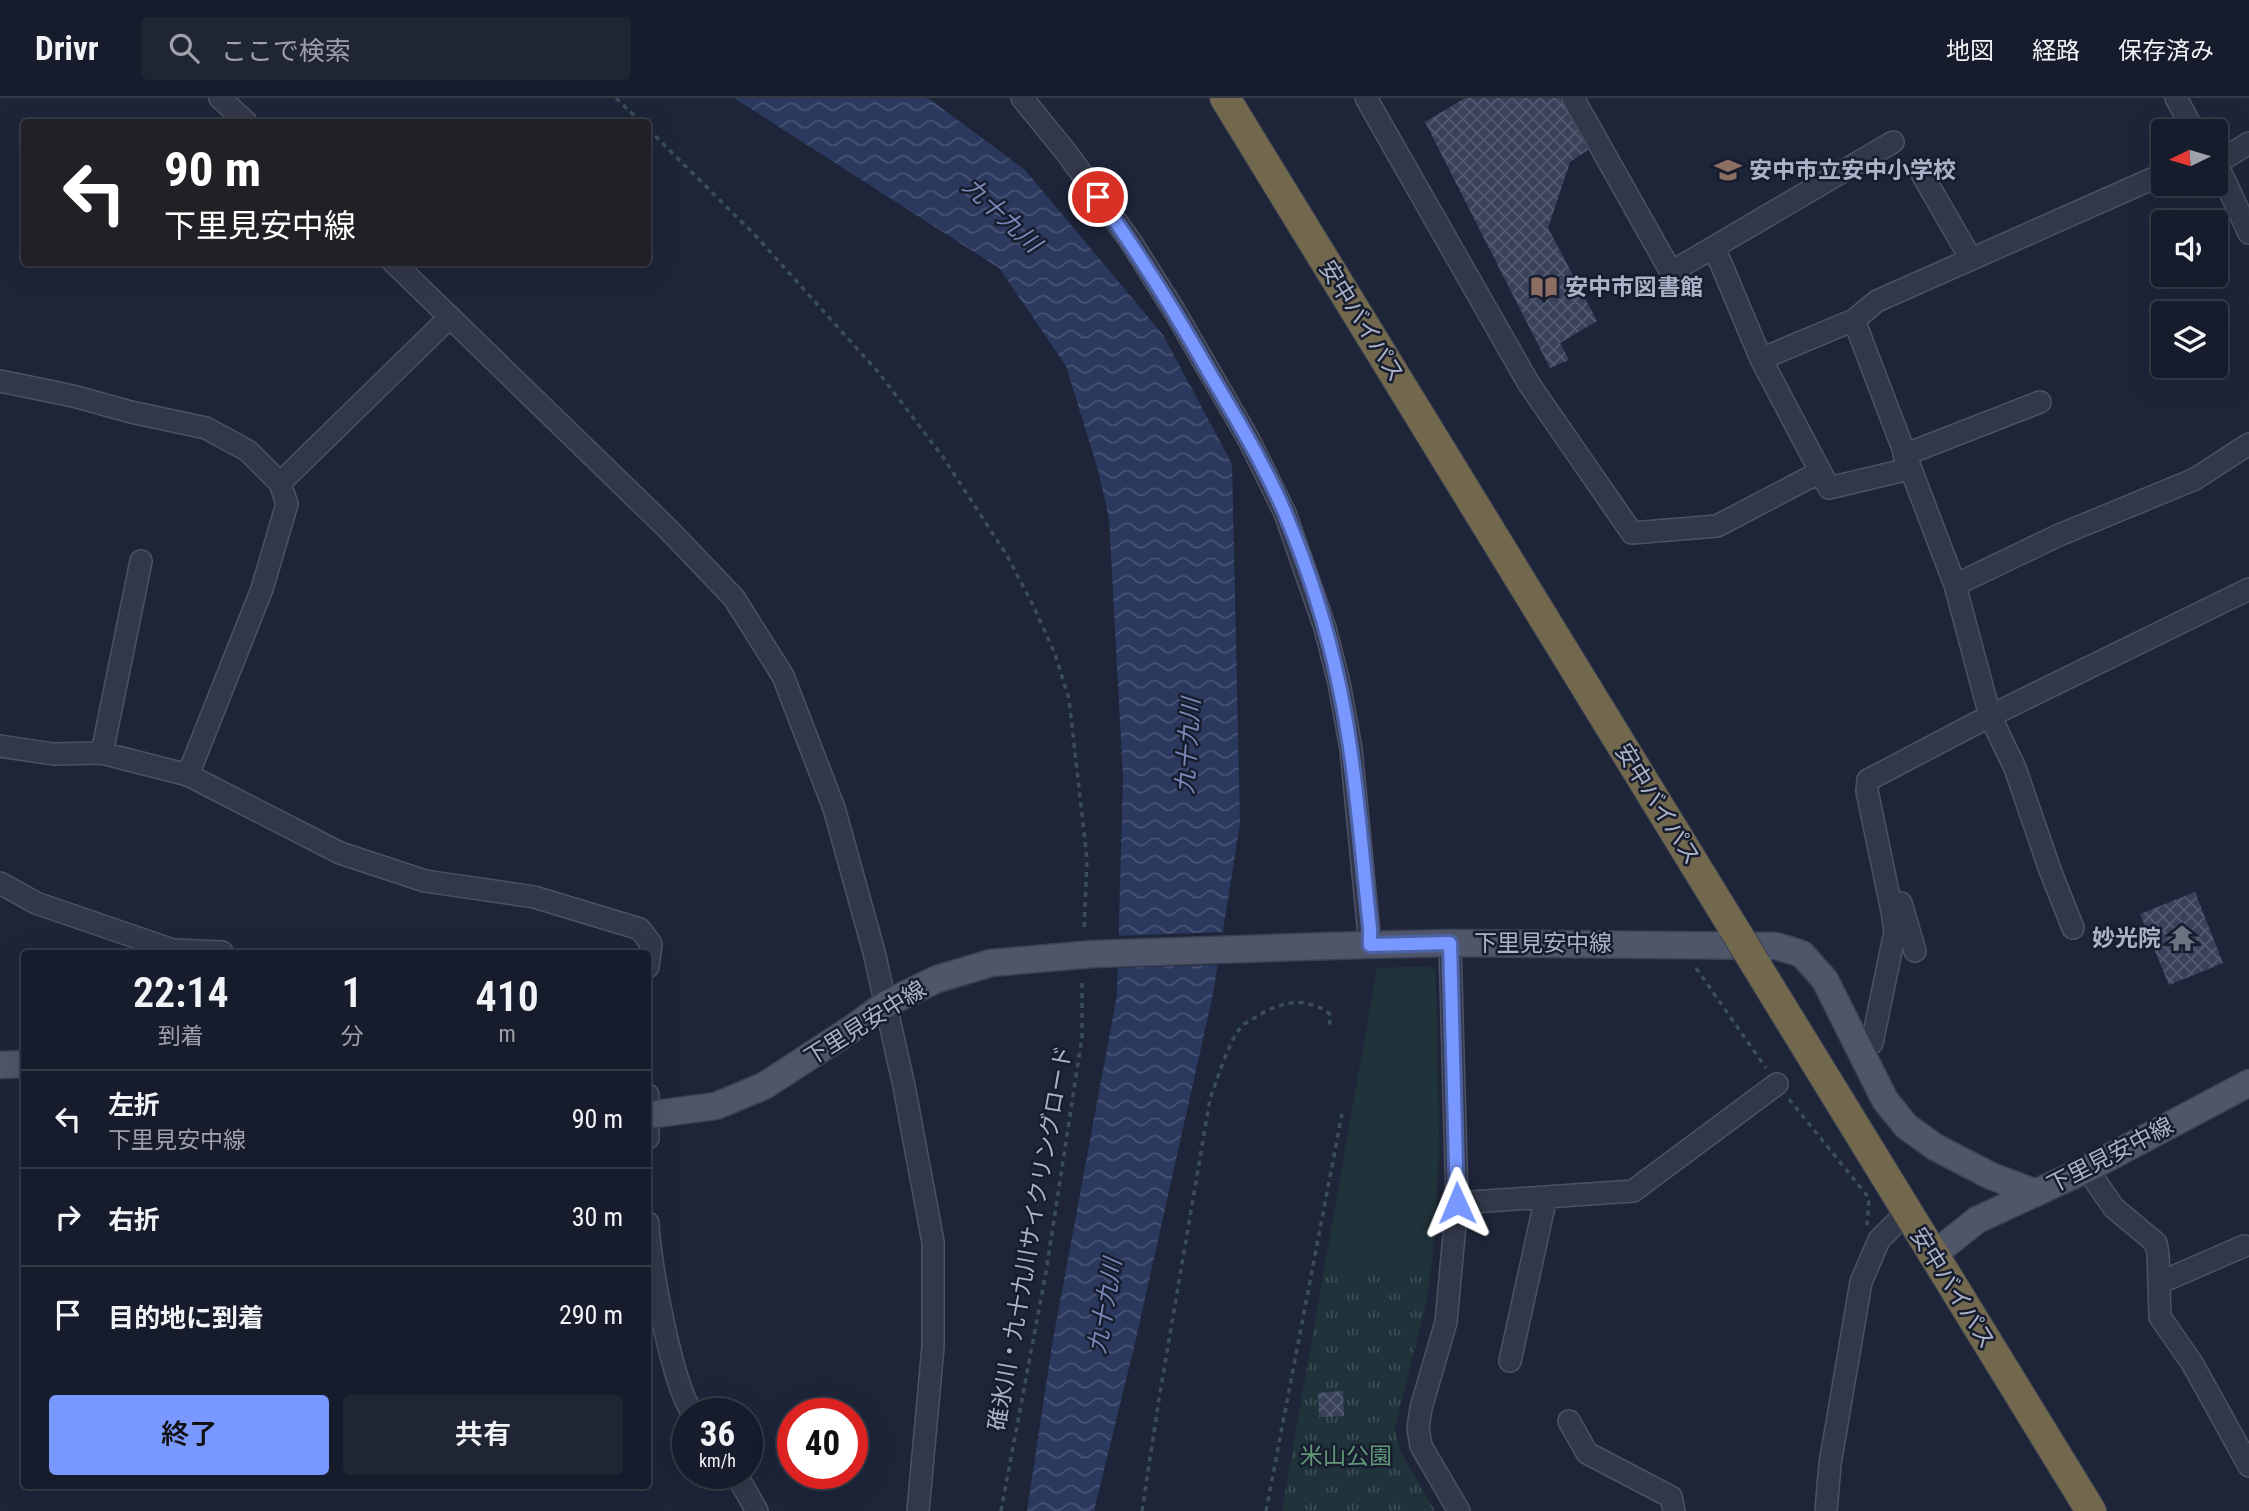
<!DOCTYPE html>
<html lang="ja">
<head>
<meta charset="utf-8">
<style>
  :root { --surface:#161c2b; --page:#1f2533; --text:#f1f3f6; --muted:#9ea1a9; --line:#353a47; --accent:#7897ff }
  body { margin:0; font-family:"Roboto Condensed","Noto Sans JP",sans-serif; background:var(--page); color:var(--text); height:100vh; display:flex; flex-direction:column; font-size:26px; white-space:nowrap }
  * { box-sizing:border-box; margin:0 }
  p { font-size:23px; color:var(--muted) }
  .icon { flex:none; width:38px; height:38px; fill:none; stroke:currentColor; stroke-width:2; stroke-linecap:round; stroke-linejoin:round }
  .map { position:relative; flex:1; overflow:hidden }
  .details { position:absolute; left:21px; top:852px; width:630px; height:539px; display:flex; flex-direction:column; background:var(--surface); border-radius:7px; box-shadow:0 7px 28px #0002,0 0 0 2px var(--line) }
  .details>* { flex:none }
  .hud { position:absolute; left:21px; top:21px; width:630px; height:147px; border-radius:7px; box-shadow:0 7px 28px #0002,0 0 0 2px var(--line); background:#202124; color:#fff; overflow:hidden }
  .needle { width:46px; rotate:265deg }
  .fabs { position:absolute; left:2151px; top:21px; display:grid; gap:14px }
  .fabs a { display:grid; place-items:center; width:77px; height:77px; border-radius:7px; background:var(--surface); box-shadow:0 7px 28px #0002,0 0 0 2px var(--line); font-size:35px }
  .speed { position:absolute; left:672px; top:1300px; display:flex; gap:14px; font-size:35px; font-weight:700; text-align:center }
  .speed>* { display:grid; place-content:center; width:91px; height:91px; border-radius:50%; background:var(--surface); box-shadow:0 7px 28px #0002,0 0 0 2px var(--line); line-height:1 }
  .speed small { font-size:18px; font-weight:400 }
  .speed .limit { border:10px solid #d22; background:#fff; color:#111 }
  .pin { position:absolute; display:grid; place-items:center; width:60px; height:60px; color:#fff; margin:-30px; border:4px solid #fff; border-radius:50%; box-shadow:0 2px 7px #0007 }
  .me { position:absolute; width:77px; margin:-38px; rotate:359deg; stroke-linejoin:round; filter:drop-shadow(0 0 5px #0008) }
  .turn { display:flex; align-items:center; gap:24px; height:147px; padding:0 28px; font-size:32px }
  .turn .icon { width:91px; height:91px; stroke-width:2.5 }
  .turn b { display:block; font-size:49px; line-height:60px }
  .eta { display:flex; justify-content:space-evenly; align-items:center; height:119px; text-align:center }
  .eta b { font-size:42px; font-weight:600; line-height:49px }
  .primary-button { display:flex; gap:14px; margin-top:auto; padding:14px 28px }
  .primary-button a { flex:1; height:80px; border-radius:7px; background:var(--accent); color:#111; font-size:28px; font-weight:600; line-height:80px; text-align:center }
  .primary-button a+a { background:var(--page); color:var(--text) }
  ul { padding:0; list-style:none }
  li { display:flex; align-items:center; gap:21px; height:98px; padding:0 28px; border-top:2px solid var(--line) }
  li div { flex:1 }
  li b { display:block; font-size:26px }
  li em { font-style:normal }
  header { display:flex; align-items:center; gap:42px; box-sizing:border-box; height:98px; padding:0 35px; background:var(--surface); border-bottom:2px solid var(--line) }
  header strong { font-size:33px }
  nav { display:flex; gap:38px; margin-inline-start:auto; font-size:24px }
  .search { width:490px; height:63px; background:var(--page); display:flex; align-items:center; gap:18px; box-sizing:border-box; padding:0 24px; border-radius:7px; color:var(--muted); font-size:26px }
  .map>svg:first-child { display:block }
</style>
</head>
<body>
<header>
<strong>Drivr</strong>
<div class="search"><svg class="icon" aria-label="search" viewBox="0 0 24 24"><circle cx="10" cy="10" r="6"/><path d="M15 15l6 6"/></svg>ここで検索</div>
<nav><a>地図</a><a>経路</a><a>保存済み</a></nav>
</header>
<div class="map">
<svg width="2249" height="1413" viewBox="0 0 2249 1413">
  <defs>
    <pattern id="park-tufts" width="24" height="20" patternUnits="userSpaceOnUse" patternTransform="scale(1.75)"><rect width="24" height="20" fill="#20333a"/><path d="M3 7l-1-3M5 7V3M7 7l1-3M15 17l-1-3M17 17v-4M19 17l1-3" fill="none" stroke="#3e4e55"/></pattern>
    <pattern id="water-waves" width="16" height="10" patternUnits="userSpaceOnUse" patternTransform="scale(1.75)"><rect width="16" height="10" fill="#2c395e"/><path d="M0 5q4-4 8 0t8 0" fill="none" stroke="#485374"/></pattern>
    <pattern id="building-cross-hatch" width="8" height="8" patternUnits="userSpaceOnUse" patternTransform="scale(1.75)"><rect width="8" height="8" fill="#39425a"/><path d="M0 0l8 8M0 8l8-8" fill="none" stroke="#535b70"/></pattern>
  </defs>
  <rect width="100%" height="100%" fill="#1e2539"/>
  <!-- park -->
  <path fill="url(#park-tufts)" d="M1325,1166L1430,1180L1426,1207L1395,1330L1400,1353L1435,1413H1282Z"/>
  <!-- pitch -->
  <path fill="#20333a" d="M1429,868L1436,873C1437,975 1444,1079 1430,1180L1325,1166L1377,870Z"/>
  <!-- water -->
  <path fill="url(#water-waves)" d="M734,0H928L1025,72L1163,237L1232,366L1240,725L1213,896L1135,1245L1094,1413H1027L1052,1247L1117,897L1123,679L1109,420L1098,372L1066,268L999,170Z"/>
  <!-- pier -->
  <path fill="#1e2539" d="M1226,834L1221,867L1114,870L1115,838Z"/>
  <!-- building -->
  <path fill="url(#building-cross-hatch)" d="M1465,0H1560L1588,52L1570,64L1548,130L1597,223L1560,245L1569,262L1550,270L1425,24Z
    M2195,794L2223,865L2169,887L2140,816Z
    M1343,1293L1344,1318L1319,1319L1318,1295Z"/>
  <g fill="none" stroke-linecap="round" stroke-linejoin="round">
    <defs>
      <path id="minor" d="M220,0L246,24
        M1022,0L1066,54L1131,144L1175,214L1249,342L1285,415L1325,530L1339,585L1351,651L1370,847
        M1366,0L1529,286L1632,435L1717,428L1820,374
        M1573,0L1671,174L1714,149
        M2176,0L2194,33
        M1893,44L1714,149L1761,261L1829,390L1909,371
        M2216,64L2249,135
        M2217,65L2249,45
        M1922,76L1971,161
        M393,164L668,431L734,500L783,578L834,710L874,854L904,988L933,1144V1249L918,1413
        M1854,222L1955,487L1990,618L2015,670L2050,772L2073,830
        M1761,261L1854,222L1877,203L2163,76
        M0,283L73,298L131,314L206,330L248,353L280,385L287,406L262,491L188,677
        M1904,357L2040,304
        M280,385L450,219
        M1955,487L2057,438L2195,381L2249,346
        M0,648L53,656L102,655L188,677L340,755L425,783L534,799L640,831L651,846L648,869
        M102,655L141,463
        M0,785L36,805L173,852L222,854V856
        M1901,805L1915,853
        M1450,845L1457,1105L1446,1224L1421,1310L1418,1330L1421,1348L1459,1413
        M1860,955L1872,945L1895,834L1892,813L1867,693L1868,682L1990,618L2249,491
        M648,997V1040
        M2087,1071L2114,1110L2156,1145L2158,1156L2160,1219L2192,1265L2249,1368
        M1457,1105L1633,1093L1777,986
        M648,1125C649,1162 672,1287 693,1316
        M2159,1185L2244,1148
        M1510,1263L1546,1099
        M1569,1323L1587,1355L1671,1399L1674,1413
        M736,1376L757,1413
        M1826,1413L1830,1366L1861,1184L1879,1142L1907,1114"/>
      <path id="major" d="M0,967L24,966
        M648,1017L716,1008L764,988L850,932L886,906L937,881L991,865L1093,856L1362,847L1450,845L1776,848L1802,856L1825,882L1885,1002L1906,1028L1935,1049L1991,1078L2036,1095
        M1933,1157L1977,1122L2087,1071L2249,985"/>
      <path id="highway" d="M1225,0L1733,829
        M1756,867L2091,1413"/>
    </defs>
    <!-- minor casing -->
    <use href="#minor" stroke="#4c5265" stroke-width="24"/>
    <!-- major casing -->
    <use href="#major" stroke="#3b4153" stroke-width="29"/>
    <!-- highway casing -->
    <use href="#highway" stroke="#393f51" stroke-width="32"/>
    <!-- path -->
    <path stroke="#3a4f55" stroke-width="3.5" stroke-dasharray="5 5" stroke-linecap="butt" d="M616,0L641,24
      M648,31L755,137L879,275L943,359L1006,456L1033,507L1055,556L1069,601L1087,761L1084,834
      M1696,870L1766,970
      M1789,1001L1869,1100L1867,1127
      M1001,1413L1046,1174L1082,939V880
      M1142,1413L1159,1301L1210,1001C1218,980 1227,947 1241,929C1245,924 1254,921 1259,917C1283,903 1308,898 1331,917L1329,929
      M1266,1413L1342,1016"/>
    <!-- minor -->
    <use href="#minor" stroke="#32384a" stroke-width="21"/>
    <!-- major -->
    <use href="#major" stroke="#4f566a" stroke-width="26"/>
    <!-- highway -->
    <use href="#highway" stroke="#71684e" stroke-width="30"/>
    <defs>
      <path id="highway-bridge" d="M1733,829L1756,867"/>
    </defs>
    <!-- highway-bridge casing -->
    <use href="#highway-bridge" stroke="#393f51" stroke-width="32" stroke-linecap="butt"/>
    <!-- highway-bridge -->
    <use href="#highway-bridge" stroke="#71684e" stroke-width="30"/>
  </g>
  <g fill="none" stroke-linecap="round" stroke-linejoin="round">
    <defs>
      <path id="route" d="M1098,99C1139,155 1175,214 1209,274C1236,320 1264,366 1285,415C1308,470 1327,529 1339,587C1356,667 1361,749 1370,830V847L1450,845L1457,1105"/>
    </defs>
    <!-- route casing -->
    <use href="#route" stroke="#4e62a6" stroke-width="18"/>
    <!-- route -->
    <use href="#route" stroke="#7897ff" stroke-width="12"/>
  </g>
  <!-- icons -->
  <defs>
    <symbol id="school-bare" viewBox="-9 -9 18 18"><path d="M0-5L7-2L0 1L-7-2ZM-4 1L0 2.5L4 1V4Q0 6-4 4Z" fill="#8d6e63" stroke="#171d2e" stroke-width="2.5" paint-order="stroke"/></symbol>
    <symbol id="library-bare" viewBox="-9 -9 18 18"><path d="M-6-4Q-3-5.5-.7-3.5V5Q-3 3-6 4ZM6-4Q3-5.5 .7-3.5V5Q3 3 6 4Z" fill="#8d6e63" stroke="#171d2e" stroke-width="2.5" paint-order="stroke"/></symbol>
    <symbol id="temple-bare" viewBox="-9 -9 18 18"><path d="M0-6L5-2H3V0L6.5 2.5H4V6H1.5V3h-3V6H-4V2.5H-6.5L-3 0V-2H-5Z" fill="#6b7280" stroke="#171d2e" stroke-width="2.5" paint-order="stroke"/></symbol>
  </defs>
  <g fill-rule="evenodd">
    <use href="#school-bare" x="1709" y="53" width="38" height="38"/>
    <use href="#library-bare" x="1525" y="170" width="38" height="38"/>
    <use href="#temple-bare" x="2163" y="821" width="38" height="38"/>
  </g>
  <g text-anchor="middle" stroke-width="5" stroke-linejoin="round" paint-order="stroke">
    <!-- poi labels -->
    <g font-size="23" font-weight="bold" fill="#acb2c7" stroke="#171d2e" text-anchor="start">
      <text x="1749" y="80">安中市立安中小学校</text>
      <text x="1565" y="197">安中市図書館</text>
      <text x="2161" y="848" text-anchor="end">妙光院</text>
    </g>
    <!-- street labels -->
    <g font-size="23" fill="#acb2c7" stroke="#171d2e">
      <text transform="translate(1362 223) rotate(58)" y="8">安中バイパス</text>
      <text transform="translate(1658 706) rotate(58)" y="8">安中バイパス</text>
      <text x="1543" y="853">下里見安中線</text>
      <text transform="translate(865 925) rotate(-32)" y="8">下里見安中線</text>
      <text transform="translate(2110 1057) rotate(-27)" y="8">下里見安中線</text>
      <text transform="translate(1030 1140) rotate(-80)" y="8">碓氷川・九十九川サイクリングロード</text>
      <text transform="translate(1953 1190) rotate(58)" y="8">安中バイパス</text>
    </g>
    <!-- park labels -->
    <g font-size="23" fill="#619977" stroke="#171d2e">
      <text x="1346" y="1366">米山公園</text>
    </g>
    <!-- water labels -->
    <g font-size="24" font-style="italic" fill="#7889b7" stroke="#171d2e">
      <text transform="translate(1002 117) rotate(43)" y="8">九十九川</text>
      <text transform="translate(1188 648) rotate(-86)" y="8">九十九川</text>
      <text transform="translate(1105 1208) rotate(-80)" y="8">九十九川</text>
    </g>
  </g>
</svg>
<div class="fabs">
<a><svg class="needle" viewBox="-14 -14 28 28"><path d="M0-13l5 13h-10z" fill="#e53935"/><path d="M0 13l5-13h-10z" fill="#9ea1a9"/></svg></a>
<a><svg class="icon" aria-label="sound" viewBox="0 0 24 24"><path d="M4 9h4l5-4v14l-5-4H4zM17 9q2 3 0 6"/></svg></a>
<a><svg class="icon" aria-label="layers" viewBox="0 0 24 24"><path d="M12 4l9 5-9 5-9-5zM3 14l9 5 9-5"/></svg></a>
</div>
<div class="speed"><div>36<small>km/h</small></div><div class="limit">40</div></div>
<div class="pin" style="left:1098px;top:99px;background:#d93025"><svg class="icon" aria-label="arrive" viewBox="0 0 24 24"><path d="M6 21V4h12l-3 4 3 4H6"/></svg></div>
<svg class="me" style="left:1457px;top:1105px" viewBox="-20 -20 40 40"><path d="M0-17L14 15 0 8-14 15z" fill="#7897ff" stroke="#fff" stroke-width="4"/></svg>
<div class="hud">
<div class="turn"><svg class="icon" aria-label="left" viewBox="0 0 24 24"><path d="M17 20v-9H6M10 6l-5 5 5 5"/></svg><div><b>90 m</b>下里見安中線</div></div>
</div>
<section class="details">
<div class="eta">
<div><b>22:14</b><p>到着</p></div>
<div><b>1</b><p>分</p></div>
<div><b>410</b><p>m</p></div>
</div>
<ul>
<li><svg class="icon" aria-label="left" viewBox="0 0 24 24"><path d="M17 20v-9H6M10 6l-5 5 5 5"/></svg><div><b>左折</b><p>下里見安中線</p></div><em>90 m</em></li>
<li><svg class="icon" aria-label="right" viewBox="0 0 24 24"><path d="M7 20v-9h11M14 6l5 5-5 5"/></svg><div><b>右折</b></div><em>30 m</em></li>
<li><svg class="icon" aria-label="arrive" viewBox="0 0 24 24"><path d="M6 21V4h12l-3 4 3 4H6"/></svg><div><b>目的地に到着</b></div><em>290 m</em></li>
</ul>
<div class="primary-button"><a>終了</a><a>共有</a></div>
</section>
</div>
</body>
</html>
